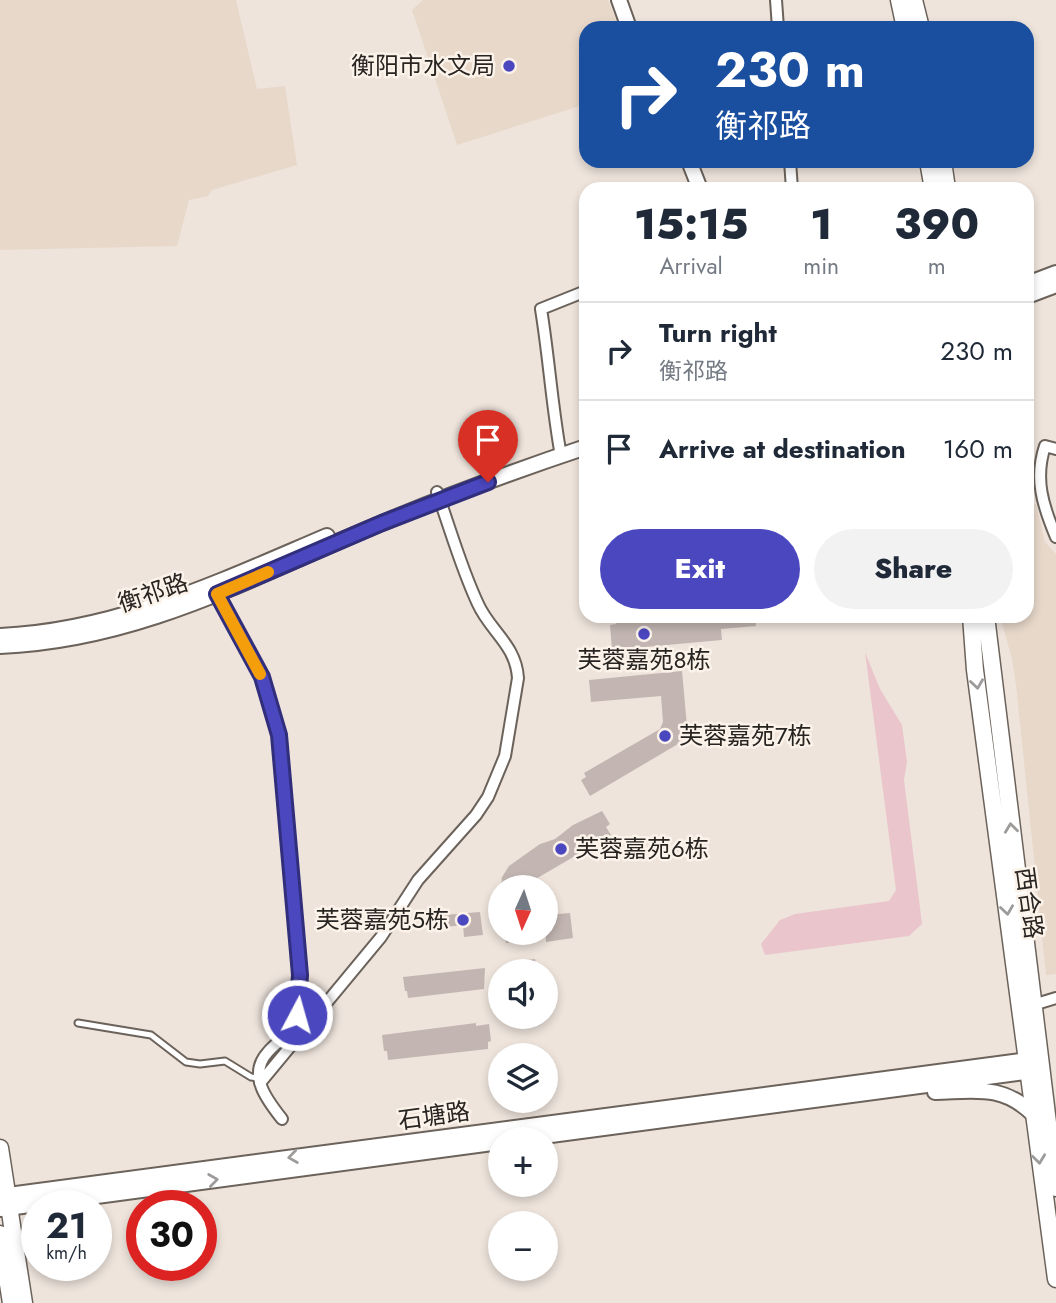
<!DOCTYPE html>
<html lang="en">
<head>
<meta charset="utf-8">
<style>
  :root { --surface:#fff; --page:#f2f2f3; --text:#1f2937; --muted:#747a83; --line:#e0e1e3; --accent:#4b47be }
  body { margin:0; font-family:Jost,"Noto Sans SC",sans-serif; background:var(--page); color:var(--text); height:100vh; display:flex; flex-direction:column; font-size:26px; white-space:nowrap }
  * { box-sizing:border-box; margin:0 }
  p { font-size:23px; color:var(--muted) }
  .icon { flex:none; width:38px; height:38px; fill:none; stroke:currentColor; stroke-width:2; stroke-linecap:round; stroke-linejoin:round }
  .map { position:relative; flex:1; overflow:hidden }
  .side { position:absolute; left:579px; top:182px; width:455px; height:441px; display:flex; flex-direction:column; background:var(--surface); border-radius:21px; box-shadow:0 4px 10px #0003 }
  .side>* { flex:none }
  .banner { position:absolute; left:579px; top:21px; width:455px; height:147px; border-radius:21px; box-shadow:0 4px 10px #0003; background:#1a4fa0; color:#fff; overflow:hidden }
  .needle { width:46px; rotate:183deg }
  .tools { position:absolute; left:488px; top:875px; display:grid; gap:14px }
  .tools a { display:grid; place-items:center; width:70px; height:70px; border-radius:50%; background:var(--surface); box-shadow:0 4px 10px #0003; font-size:35px }
  .speed { position:absolute; left:21px; top:1190px; display:flex; gap:14px; font-size:35px; font-weight:700; text-align:center }
  .speed>* { display:grid; place-content:center; width:91px; height:91px; border-radius:50%; background:var(--surface); box-shadow:0 4px 10px #0003; line-height:1 }
  .speed small { font-size:18px; font-weight:400 }
  .speed .limit { border:10px solid #d22; background:#fff; color:#111 }
  .pin { position:absolute; display:grid; place-items:center; width:60px; height:60px; color:#fff; margin:-72px -30px; border-radius:50% 50% 50% 0; rotate:-45deg; box-shadow:0 0 7px #0007 }
  .pin .icon { rotate:45deg }
  .me { position:absolute; width:77px; margin:-38px; rotate:6deg; stroke-linejoin:round; filter:drop-shadow(0 0 5px #0008) }
  .turn { display:flex; align-items:center; gap:24px; height:147px; padding:0 21px; font-size:32px }
  .turn .icon { width:91px; height:91px; stroke-width:2.5 }
  .turn b { display:block; font-size:49px; line-height:60px }
  .eta { display:flex; justify-content:space-evenly; align-items:center; height:119px; text-align:center }
  .eta b { font-size:42px; font-weight:800; line-height:49px }
  .primary-button { display:flex; gap:14px; margin-top:auto; padding:14px 21px }
  .primary-button a { flex:1; height:80px; border-radius:42px; background:var(--accent); color:#fff; font-size:28px; font-weight:800; line-height:80px; text-align:center }
  .primary-button a+a { background:var(--page); color:var(--text) }
  ul { padding:0; list-style:none }
  li { display:flex; align-items:center; gap:21px; height:98px; padding:0 21px; border-top:2px solid var(--line) }
  li div { flex:1 }
  li b { display:block; font-size:26px }
  li em { font-style:normal }
  .map>svg:first-child { display:block }
</style>
</head>
<body>
<div class="map">
<svg width="1056" height="1303" viewBox="0 0 1056 1303">
  <rect width="100%" height="100%" fill="#eee4dc"/>
  <!-- built -->
  <path fill="#e7d8ca" d="M0,0H236L257,89L285,86L297,165L212,190L208,196L189,200L177,246L0,250Z
    M423,0H608L619,28H586V104L457,145L412,10Z
    M1036,504L1045,542L1056,554V974L1046,975L1016,685L1012,659L1000,616H1027V506Z"/>
  <!-- green -->
  <path fill="#eac5cb" d="M865,652L880,689L902,725L907,762L904,780L922,924L909,936L765,955L761,944L780,920L795,914L889,901L896,890Z"/>
  <!-- building -->
  <path fill="#c3b6b2" d="M703,616H755L756,626L721,629L722,640L612,650L610,625L616,624V622L631,620L632,623L654,621L653,618Z
    M682,671L687,726L678,744L590,796L581,780L586,777L584,773L660,729L663,722L661,696L591,702L589,680Z
    M602,811L610,824L606,827L611,835L522,887H501L502,877L509,866L540,844L555,839L573,825Z
    M480,912L483,935L464,937L463,925L446,927L444,915Z
    M570,913L573,938L546,942V915Z
    M505,933H539V940L506,943Z
    M535,959L537,971H510L509,962Z
    M485,968L484,989L408,998L407,991H405L403,977Z
    M476,1023V1026L489,1024L491,1041L488,1042V1049L388,1060L387,1051H384L382,1035Z"/>
  <g fill="none" stroke-linecap="round" stroke-linejoin="round">
    <defs>
      <path id="service" d="M78,1023L151,1035L186,1062L200,1064L225,1061L251,1077L258,1078"/>
      <path id="minor" d="M776,0L778,28
        M790,161L792,189
        M1056,449L1045,446C1034,479 1043,506 1056,537
        M561,456C552,407 549,358 541,309L586,291
        M217,595L262,677L279,735L301,975C300,993 301,1012 291,1028C286,1037 275,1044 268,1052C247,1075 267,1100 282,1119
        M1033,1005L1056,998
        M260,1083L381,937L418,880L476,815L488,797L505,756L518,678C516,645 490,631 478,604C461,568 450,528 437,492"/>
      <path id="tertiary" d="M619,0L629,28
        M689,161L700,189
        M1027,284L1056,273
        M1027,296L1056,285
        M0,636C117,631 221,581 327,536
        M0,646C142,640 253,576 382,523C449,495 517,470 586,447
        M935,1092C976,1091 1003,1084 1034,1115
        M521,1139L1040,1070
        M0,1196L1036,1059
        M0,1209L500,1142"/>
      <path id="secondary" d="M899,0L905,28
        M914,0L921,28
        M928,161L933,189
        M943,161L947,189
        M971,616L975,670L1056,1279
        M986,616L1056,1188
        M0,1148L24,1303
        M0,1234L11,1303"/>
    </defs>
    <!-- service casing -->
    <use href="#service" stroke="#6b635b" stroke-width="9"/>
    <!-- minor casing -->
    <use href="#minor" stroke="#6b635b" stroke-width="14"/>
    <!-- tertiary casing -->
    <use href="#tertiary" stroke="#6b635b" stroke-width="18"/>
    <!-- secondary casing -->
    <use href="#secondary" stroke="#6b635b" stroke-width="19"/>
    <!-- service -->
    <use href="#service" stroke="#fff" stroke-width="5"/>
    <!-- minor -->
    <use href="#minor" stroke="#fff" stroke-width="10"/>
    <!-- tertiary -->
    <use href="#tertiary" stroke="#fff" stroke-width="14"/>
    <!-- secondary -->
    <use href="#secondary" stroke="#fff" stroke-width="16"/>
  </g>
  <!-- one-way arrows -->
  <defs><path id="oneway-chevron" d="M-2-3.5L2.5 0L-2 3.5" fill="none" stroke-width="1.6" stroke-linecap="round" stroke-linejoin="round" transform="scale(1.75)"/></defs>
  <g stroke="#9e9c9b">
    <use href="#oneway-chevron" transform="translate(977 684) rotate(82)"/>
    <use href="#oneway-chevron" transform="translate(1011 828) rotate(-97)"/>
    <use href="#oneway-chevron" transform="translate(1007 910) rotate(82)"/>
    <use href="#oneway-chevron" transform="translate(293 1157) rotate(172)"/>
    <use href="#oneway-chevron" transform="translate(1039 1159) rotate(83)"/>
    <use href="#oneway-chevron" transform="translate(213 1180) rotate(-8)"/>
  </g>
  <g fill="none" stroke-linecap="round" stroke-linejoin="round">
    <defs>
      <path id="route" d="M297,1015L300,975L279,735L262,677L217,594L382,523L488,482"/>
    </defs>
    <!-- route casing -->
    <use href="#route" stroke="#312e7c" stroke-width="18"/>
    <!-- route -->
    <use href="#route" stroke="#4b47be" stroke-width="12"/>
    <!-- slow -->
    <path stroke="#f59e0b" stroke-width="12" d="M260,674L217,594L268,572"/>
  </g>
  <!-- markers -->
  <g fill="#4b47be" stroke="#fbf2e9" stroke-width="2.5">
    <circle cx="509" cy="66" r="7"/>
    <circle cx="644" cy="634" r="7"/>
    <circle cx="665" cy="736" r="7"/>
    <circle cx="561" cy="849" r="7"/>
    <circle cx="463" cy="920" r="7"/>
  </g>
  <g text-anchor="middle" stroke-width="5" stroke-linejoin="round" paint-order="stroke">
    <!-- poi labels -->
    <g font-size="24" fill="#272421" stroke="#fbf2e9" text-anchor="end">
      <text x="495" y="74">衡阳市水文局</text>
      <text x="644" y="668" text-anchor="middle">芙蓉嘉苑8栋</text>
      <text x="679" y="744" text-anchor="start">芙蓉嘉苑7栋</text>
      <text x="575" y="857" text-anchor="start">芙蓉嘉苑6栋</text>
      <text x="449" y="928">芙蓉嘉苑5栋</text>
    </g>
    <!-- street labels -->
    <g font-size="24" fill="#272421" stroke="#fbf2e9">
      <text transform="translate(153 593) rotate(-19)" y="8">衡祁路</text>
      <text transform="translate(1029 903) rotate(82)" y="8">西合路</text>
      <text transform="translate(434 1116) rotate(-8)" y="8">石塘路</text>
    </g>
  </g>
</svg>
<div class="tools">
<a><svg class="needle" viewBox="-14 -14 28 28"><path d="M0-13l5 13h-10z" fill="#e53935"/><path d="M0 13l5-13h-10z" fill="#747a83"/></svg></a>
<a><svg class="icon" aria-label="sound" viewBox="0 0 24 24"><path d="M4 9h4l5-4v14l-5-4H4zM17 9q2 3 0 6"/></svg></a>
<a><svg class="icon" aria-label="layers" viewBox="0 0 24 24"><path d="M12 4l9 5-9 5-9-5zM3 14l9 5 9-5"/></svg></a>
<a>+</a>
<a>−</a>
</div>
<div class="speed"><div>21<small>km/h</small></div><div class="limit">30</div></div>
<div class="pin" style="left:488px;top:482px;background:#d93025"><svg class="icon" aria-label="arrive" viewBox="0 0 24 24"><path d="M6 21V4h12l-3 4 3 4H6"/></svg></div>
<svg class="me" style="left:297px;top:1015px" viewBox="-20 -20 40 40"><circle r="17" fill="#4b47be" stroke="#fff" stroke-width="3"/><path d="M0-11L8 9 0 5-8 9z" fill="#fff"/></svg>
<div class="banner">
<div class="turn"><svg class="icon" aria-label="right" viewBox="0 0 24 24"><path d="M7 20v-9h11M14 6l5 5-5 5"/></svg><div><b>230 m</b>衡祁路</div></div>
</div>
<section class="side">
<div class="eta">
<div><b>15:15</b><p>Arrival</p></div>
<div><b>1</b><p>min</p></div>
<div><b>390</b><p>m</p></div>
</div>
<ul>
<li><svg class="icon" aria-label="right" viewBox="0 0 24 24"><path d="M7 20v-9h11M14 6l5 5-5 5"/></svg><div><b>Turn right</b><p>衡祁路</p></div><em>230 m</em></li>
<li><svg class="icon" aria-label="arrive" viewBox="0 0 24 24"><path d="M6 21V4h12l-3 4 3 4H6"/></svg><div><b>Arrive at destination</b></div><em>160 m</em></li>
</ul>
<div class="primary-button"><a>Exit</a><a>Share</a></div>
</section>
</div>
</body>
</html>
